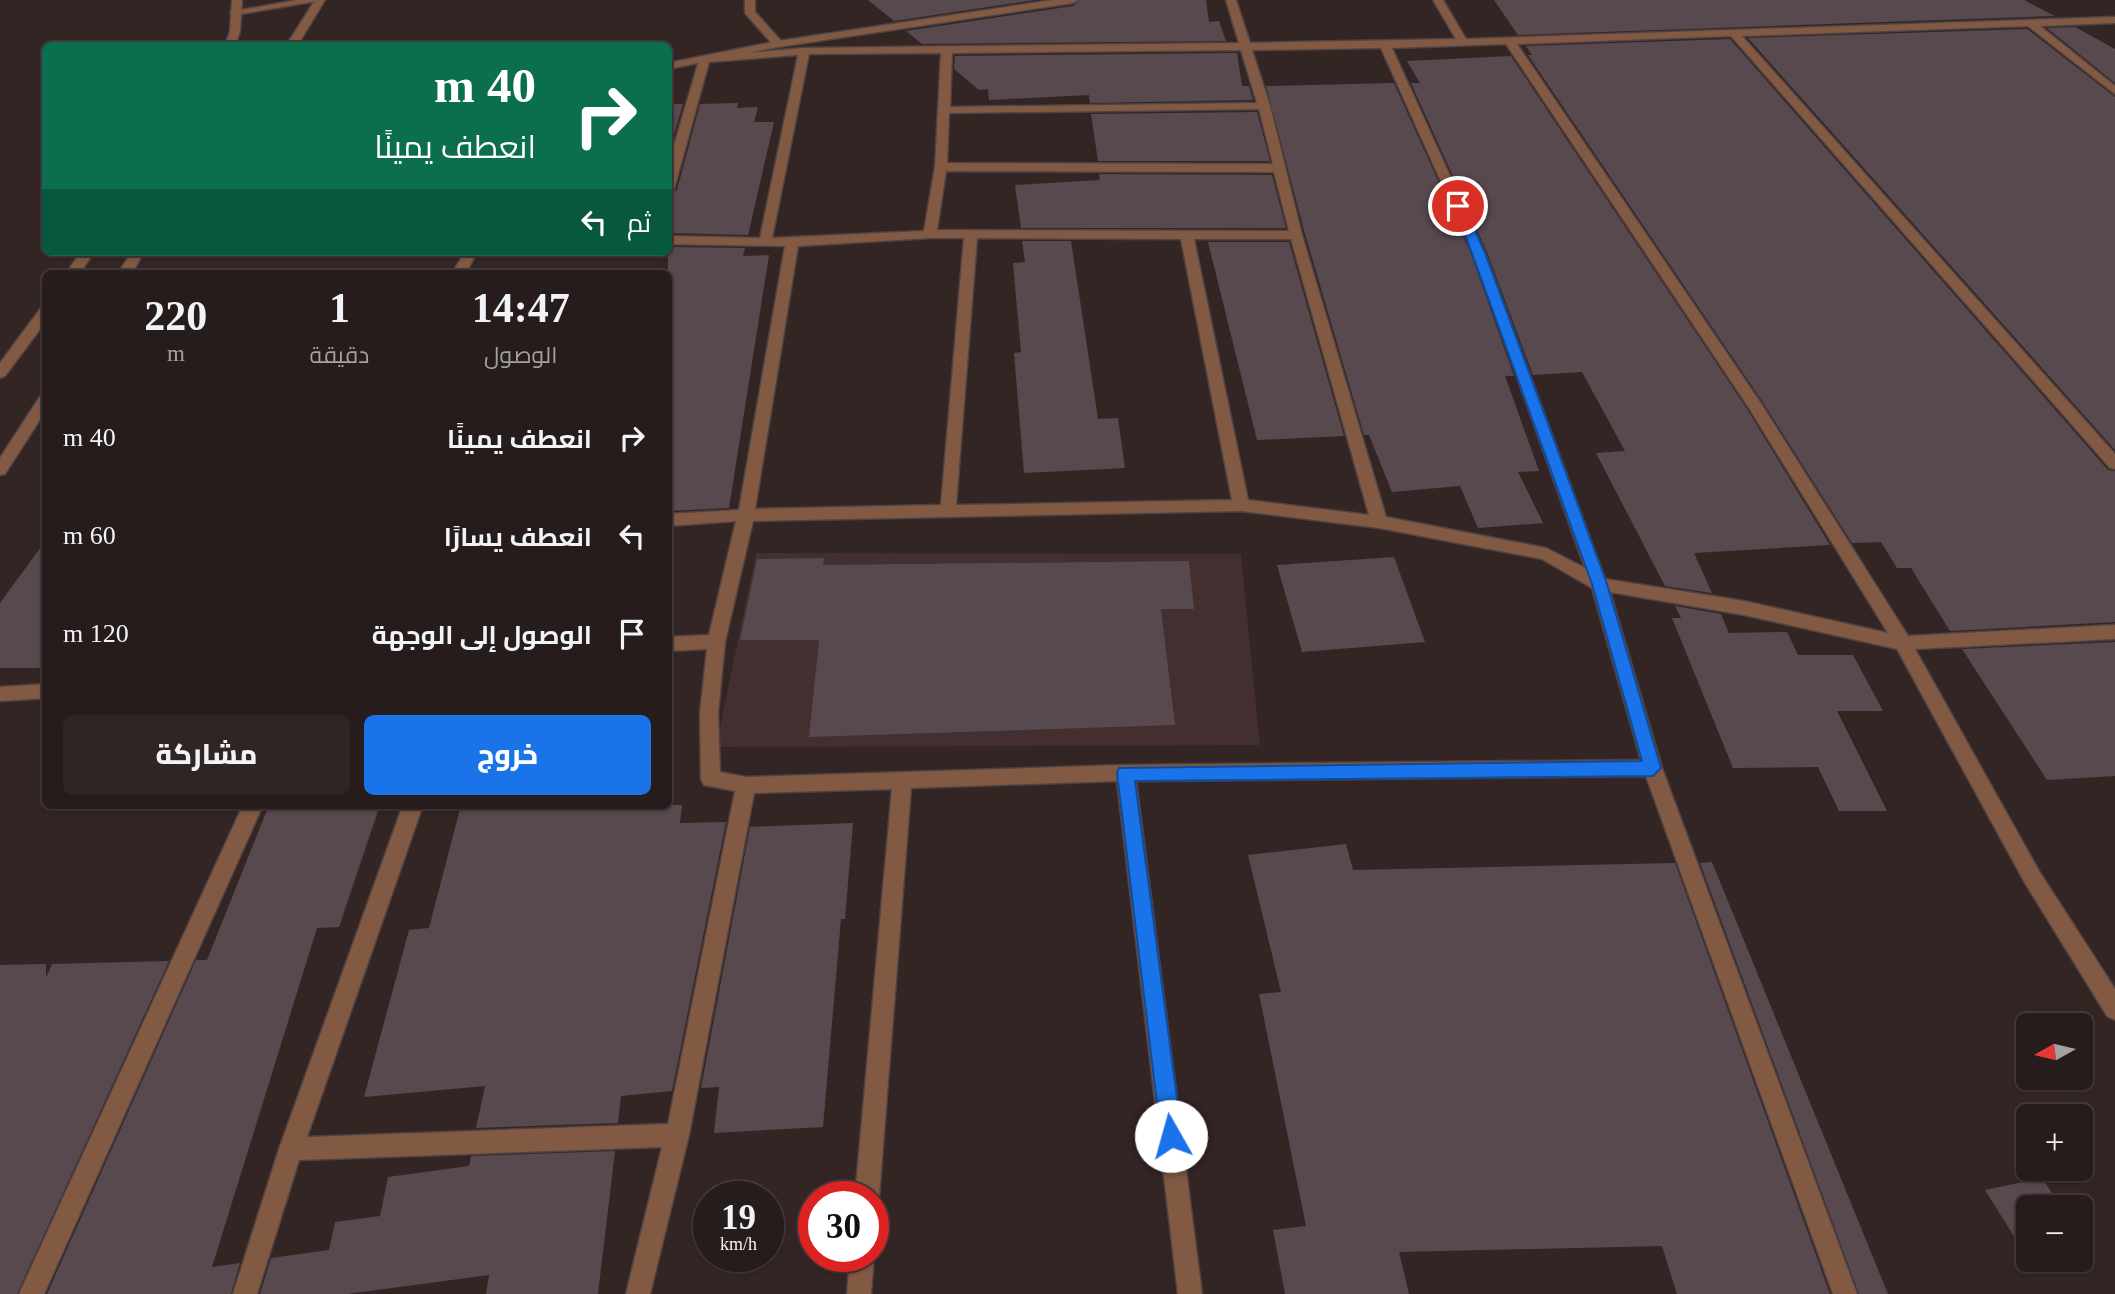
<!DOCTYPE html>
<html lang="ar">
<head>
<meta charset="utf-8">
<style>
  :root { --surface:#271c1c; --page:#2f2525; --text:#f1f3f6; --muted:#a4a1a3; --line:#433a3b; --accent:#1a73e8 }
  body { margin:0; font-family:"Times New Roman",Cairo,serif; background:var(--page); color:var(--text); direction:rtl; height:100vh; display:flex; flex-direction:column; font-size:26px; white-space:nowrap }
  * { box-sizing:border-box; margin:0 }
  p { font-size:23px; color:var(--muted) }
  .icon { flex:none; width:38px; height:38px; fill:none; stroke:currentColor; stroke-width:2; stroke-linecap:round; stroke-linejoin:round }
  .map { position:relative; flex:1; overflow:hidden; direction:ltr }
  .panel { position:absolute; left:42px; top:270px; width:630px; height:539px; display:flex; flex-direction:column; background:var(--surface); border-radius:10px; box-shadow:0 2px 5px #0004,0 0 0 2px var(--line); direction:rtl }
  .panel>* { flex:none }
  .top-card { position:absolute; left:42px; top:42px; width:630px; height:214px; border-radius:10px; box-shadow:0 2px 5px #0004,0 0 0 2px var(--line); direction:rtl; background:#0b6e4f; color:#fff; overflow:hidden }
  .needle { width:46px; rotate:262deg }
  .controls { position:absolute; left:2016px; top:1013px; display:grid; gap:14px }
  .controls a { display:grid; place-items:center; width:77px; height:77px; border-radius:10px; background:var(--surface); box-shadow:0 2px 5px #0004,0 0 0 2px var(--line); font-size:35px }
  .speed { position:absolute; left:693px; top:1181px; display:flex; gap:14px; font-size:35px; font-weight:700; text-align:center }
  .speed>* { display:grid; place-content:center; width:91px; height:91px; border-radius:50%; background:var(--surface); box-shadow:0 2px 5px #0004,0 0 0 2px var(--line); line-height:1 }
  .speed small { font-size:18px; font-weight:400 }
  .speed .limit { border:10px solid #d22; background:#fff; color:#111 }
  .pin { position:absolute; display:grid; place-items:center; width:60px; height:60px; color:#fff; margin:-30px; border:4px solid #fff; border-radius:50%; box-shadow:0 2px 7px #0007 }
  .me { position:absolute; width:77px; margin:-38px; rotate:353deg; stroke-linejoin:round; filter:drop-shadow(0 0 5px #0008) }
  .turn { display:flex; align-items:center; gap:24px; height:147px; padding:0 21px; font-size:32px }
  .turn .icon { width:91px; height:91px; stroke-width:2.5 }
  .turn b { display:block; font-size:49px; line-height:60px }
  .then { display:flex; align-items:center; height:66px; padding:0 21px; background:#0003; gap:14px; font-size:26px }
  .eta { display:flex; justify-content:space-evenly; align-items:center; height:119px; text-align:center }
  .eta b { font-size:42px; font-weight:800; line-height:49px }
  .button { display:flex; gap:14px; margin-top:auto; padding:14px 21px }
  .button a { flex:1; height:80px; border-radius:10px; background:var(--accent); color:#fff; font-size:28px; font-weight:800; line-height:80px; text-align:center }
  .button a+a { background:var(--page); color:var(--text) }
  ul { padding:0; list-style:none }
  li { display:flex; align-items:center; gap:21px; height:98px; padding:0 21px }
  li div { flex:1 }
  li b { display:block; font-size:26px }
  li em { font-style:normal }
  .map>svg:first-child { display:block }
</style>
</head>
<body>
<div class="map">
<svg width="2115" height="1294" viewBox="0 0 2115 1294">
  <rect width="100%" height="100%" fill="#342525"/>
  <!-- built -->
  <path fill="#432f2f" d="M756,553L1241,554L1260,745L716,747Z"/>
  <!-- building -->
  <path fill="#58494f" d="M868,0H1035L894,21Z
    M1080,0H1206L1209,22L1219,21L1226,41L922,44L906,31L1073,6Z
    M1494,0H2024L2055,16L1518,35Z
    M2075,27L2115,49V83L2047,28Z
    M2027,29L2115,97V450L1748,38Z
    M1730,39L2108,470L2115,471V622L1950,631L1911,568H1897L1881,542L1852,543L1762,401L1528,55H1532L1526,46Z
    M1237,53L1242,86H1249L1253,100L1090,103L1089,95L989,100L988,89L979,90L954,69L955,56Z
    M1511,56L1747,409L1830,545L1694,553L1712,593L1665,586L1596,453L1625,451L1582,372L1533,375L1487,252L1411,83H1420L1407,61Z
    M1394,83L1471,254L1514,376H1505L1539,471L1518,472L1543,523L1478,528L1460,486L1392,492L1369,435H1364L1305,234L1266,86Z
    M738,103L737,108L758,107L754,122H774L748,235L668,233V195L677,190L700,104Z
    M668,104H683L668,155Z
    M1257,112L1270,161H1098L1091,114Z
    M1099,174L1272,175L1286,228H1021L1015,185L1100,180Z
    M1022,241H1071L1098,419L1118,418L1125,468L1024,473L1014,353L1021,352L1013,263L1025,262Z
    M1208,242H1289L1344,436L1257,440Z
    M668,247L745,248L743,256L769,255L729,508L668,511Z
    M46,540V668H0V603Z
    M1394,557L1425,642L1302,652L1277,565Z
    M824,558L823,565L1189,561L1194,609H1161L1175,725L809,737L819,640H740L757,559Z
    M1675,606L1721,614L1729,633L1787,632L1798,655H1853L1883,711H1837L1887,811H1839L1818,767L1733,768L1672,618H1681Z
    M2115,642V776L2047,780L1962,649Z
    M269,805H380L339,927L317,928L212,1267L240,1263L231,1294H47L196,960H207Z
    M461,805H682L680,823L726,822L672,1091L621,1096L618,1123L476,1128L485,1086L364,1097L409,930L429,928Z
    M853,823L845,919H841L823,1127L714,1133L719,1087L701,1088L750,827Z
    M1346,844L1353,870L1675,863L1830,1294H1677L1662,1246L1399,1252L1409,1294H1285L1273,1230L1306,1226L1259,994L1281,992L1248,855Z
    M1712,862L1888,1294H1859L1700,863Z
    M169,961L17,1294H0V965L46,964V978L52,964Z
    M615,1151L598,1294H486L489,1275L347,1294H260L271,1258L329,1250L335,1222L380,1216L388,1177L469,1166L471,1156Z
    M2042,1178L2062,1208H2028V1247L2022,1249L1985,1190Z"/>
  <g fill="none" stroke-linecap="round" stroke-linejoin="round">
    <defs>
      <path id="minor" d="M297,0H323L235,15L230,12Z
        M745,0H755V12L782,42V46H774L745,13Z
        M1226,0H1236L1250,43L1456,39L1433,0H1443L1466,39L2115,17V23L2040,26L2115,86V94L2028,26L1742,36L2115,454V469L2110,468L1731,36L1517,44L1760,402L1908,636L2115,625V639L1915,649L2039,871L2115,989V1020L2107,1016L2025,883L1897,649L1744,615L1610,592L1662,768L1857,1294H1833L1646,776L1136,781L1202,1294H1178L1117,781L911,788L879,1197L875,1205L873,1206V1197H855L892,789L754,793L689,1135L650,1294H626L662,1147L299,1160L257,1294H233L279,1149L403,805H423L307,1137L668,1124L735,791L704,785L701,779L700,713L707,649L668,651V637L709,635L736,521L668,526V514L739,510L785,246L668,244V236L760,238L798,55L709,62L674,189L668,193V166L700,57L804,48L1239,43ZM1506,44L1749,408L1888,633L1744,601L1605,579L1485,253L1392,48ZM1381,48L1473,253L1585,568L1546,548L1386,517L1302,235L1270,106L1252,50ZM1241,50L1257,103L950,107L952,53ZM941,53L935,167L924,231L772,238L809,54ZM1259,109L1273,164L947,163L949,113ZM946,171L1274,172L1289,231L937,230ZM930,238H964L941,505L755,509L798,246ZM977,238L1181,239L1232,500L956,505ZM1194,239H1291L1369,515L1248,500ZM1241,511L1379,528L1542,559L1592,588L1641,760L1125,765L746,777L720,772L718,713L725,642L753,521Z
        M465,252H477L466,273H452Z
        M46,684V698L0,701V687Z
        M243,805H263L44,1294H19Z
        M873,1254L874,1256L871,1294H847L850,1256H873Z"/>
      <path id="tertiary" d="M232,0H242L240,31L235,46H225L230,31Z
        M315,0H325L297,46H286Z
        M1053,0H1078L1073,3L778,47L668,69V63L778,41Z
        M81,252H94L80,273H66Z
        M132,252H144L132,273H118Z
        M46,307V321L5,376L0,378V363L41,308Z
        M46,393V410L5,474L0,475V458L41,395Z"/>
    </defs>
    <!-- minor casing -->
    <use href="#minor" stroke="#504242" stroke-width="3"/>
    <!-- tertiary casing -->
    <use href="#tertiary" stroke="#504242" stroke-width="3"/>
    <!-- minor -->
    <use href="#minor" fill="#825943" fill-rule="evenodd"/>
    <!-- tertiary -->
    <use href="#tertiary" fill="#825943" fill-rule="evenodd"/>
  </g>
  <!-- route -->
  <path fill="#1a73e8" stroke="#114b97" stroke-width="2" d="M1454,204L1464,206L1485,253L1607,584L1661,768L1653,776L1135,781L1182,1136L1179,1143L1171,1146L1164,1143L1161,1136L1117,773L1119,768L1642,761L1592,584Z"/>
</svg>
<div class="controls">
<a><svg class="needle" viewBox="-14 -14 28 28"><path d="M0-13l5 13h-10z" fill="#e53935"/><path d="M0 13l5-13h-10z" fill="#a4a1a3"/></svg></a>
<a>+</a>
<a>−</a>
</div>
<div class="speed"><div>19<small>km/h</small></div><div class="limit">30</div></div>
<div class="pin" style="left:1458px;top:206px;background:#d93025"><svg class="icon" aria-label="arrive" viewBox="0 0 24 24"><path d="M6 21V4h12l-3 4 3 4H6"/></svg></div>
<svg class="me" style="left:1171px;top:1136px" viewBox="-20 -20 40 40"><circle r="19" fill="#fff"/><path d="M0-13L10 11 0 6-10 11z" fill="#1a73e8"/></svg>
<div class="top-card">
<div class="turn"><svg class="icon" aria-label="right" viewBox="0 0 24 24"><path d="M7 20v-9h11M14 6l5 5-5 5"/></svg><div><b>40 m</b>انعطف يمينًا</div></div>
<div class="then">ثم<svg class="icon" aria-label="left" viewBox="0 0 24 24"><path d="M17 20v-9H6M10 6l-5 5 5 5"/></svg></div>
</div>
<section class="panel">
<div class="eta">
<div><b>14:47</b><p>الوصول</p></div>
<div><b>1</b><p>دقيقة</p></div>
<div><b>220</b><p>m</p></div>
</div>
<ul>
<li><svg class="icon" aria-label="right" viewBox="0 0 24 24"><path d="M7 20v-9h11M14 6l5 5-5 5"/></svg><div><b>انعطف يمينًا</b></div><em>40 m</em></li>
<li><svg class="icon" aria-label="left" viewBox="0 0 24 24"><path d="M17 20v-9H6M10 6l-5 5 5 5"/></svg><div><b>انعطف يسارًا</b></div><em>60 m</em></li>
<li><svg class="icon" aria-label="arrive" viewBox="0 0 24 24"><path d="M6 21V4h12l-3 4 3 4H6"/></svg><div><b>الوصول إلى الوجهة</b></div><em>120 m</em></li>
</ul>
<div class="button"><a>خروج</a><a>مشاركة</a></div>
</section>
</div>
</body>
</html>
